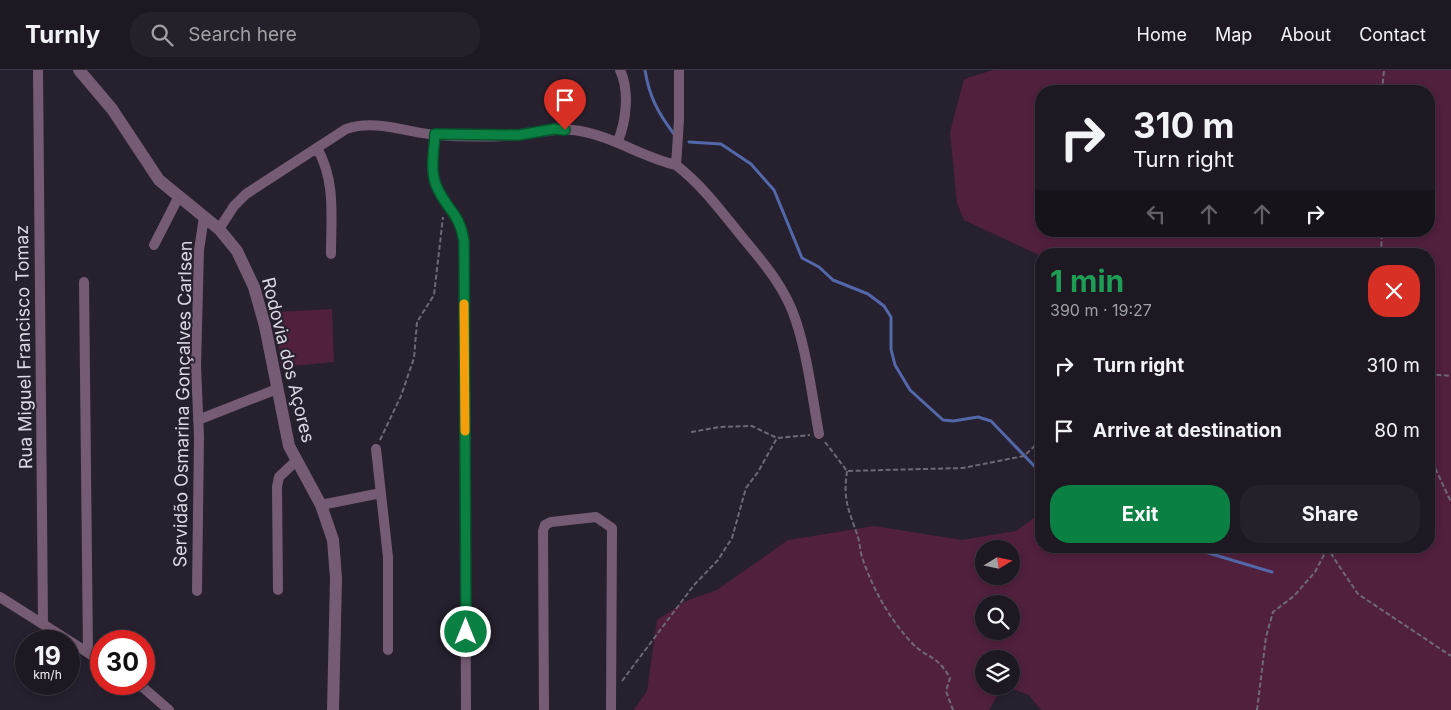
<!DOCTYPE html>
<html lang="en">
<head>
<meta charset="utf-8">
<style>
  :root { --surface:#1d1822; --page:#25212a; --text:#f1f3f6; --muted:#a0a0a5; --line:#3b3740; --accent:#0b8043 }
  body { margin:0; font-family:Inter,sans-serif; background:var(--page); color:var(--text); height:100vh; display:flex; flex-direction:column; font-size:19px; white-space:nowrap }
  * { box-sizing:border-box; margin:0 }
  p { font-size:16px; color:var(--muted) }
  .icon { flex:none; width:28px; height:28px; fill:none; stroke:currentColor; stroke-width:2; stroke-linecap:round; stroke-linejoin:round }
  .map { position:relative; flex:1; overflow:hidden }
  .sheet { position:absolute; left:1035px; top:178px; width:400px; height:305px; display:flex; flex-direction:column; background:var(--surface); border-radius:20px; box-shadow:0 2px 8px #0003,0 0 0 1px var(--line) }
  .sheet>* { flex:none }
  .top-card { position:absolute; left:1035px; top:15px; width:400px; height:152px; border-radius:20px; box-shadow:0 2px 8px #0003,0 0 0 1px var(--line); background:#1d1822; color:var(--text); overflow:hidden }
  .needle { width:32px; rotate:80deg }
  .controls { position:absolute; left:975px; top:470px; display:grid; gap:10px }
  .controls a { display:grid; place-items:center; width:45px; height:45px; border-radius:50%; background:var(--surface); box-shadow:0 2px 8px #0003,0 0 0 1px var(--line); font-size:25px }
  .speed { position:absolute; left:15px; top:560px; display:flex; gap:10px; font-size:25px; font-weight:700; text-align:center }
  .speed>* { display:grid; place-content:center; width:65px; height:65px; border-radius:50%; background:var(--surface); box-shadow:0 2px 8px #0003,0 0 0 1px var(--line); line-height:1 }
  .speed small { font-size:12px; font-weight:400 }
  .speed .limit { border:8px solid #d22; background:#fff; color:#111 }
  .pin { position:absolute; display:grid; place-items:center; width:42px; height:42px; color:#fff; margin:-51px -21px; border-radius:50% 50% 50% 0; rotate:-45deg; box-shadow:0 0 5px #0007 }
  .pin .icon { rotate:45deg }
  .me { position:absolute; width:55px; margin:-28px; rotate:0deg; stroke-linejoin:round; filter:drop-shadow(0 0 4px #0008) }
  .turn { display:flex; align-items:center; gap:18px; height:105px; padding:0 15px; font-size:22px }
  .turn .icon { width:65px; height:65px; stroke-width:2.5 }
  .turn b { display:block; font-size:35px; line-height:42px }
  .lanes { display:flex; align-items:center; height:48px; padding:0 15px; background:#0003; justify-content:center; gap:25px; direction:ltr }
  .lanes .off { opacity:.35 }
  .round { display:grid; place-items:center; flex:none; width:52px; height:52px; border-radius:20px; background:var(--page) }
  .summary { display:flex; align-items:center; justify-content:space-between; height:85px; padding:0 15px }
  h1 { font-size:30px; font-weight:700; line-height:38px; color:#1e9e55 }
  .action { display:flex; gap:10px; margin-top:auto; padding:10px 15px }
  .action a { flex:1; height:58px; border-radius:20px; background:var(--accent); color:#fff; font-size:20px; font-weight:700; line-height:58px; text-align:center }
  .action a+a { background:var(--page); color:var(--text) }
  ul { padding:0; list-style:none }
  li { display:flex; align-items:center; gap:15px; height:65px; padding:0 15px }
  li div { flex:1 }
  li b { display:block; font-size:19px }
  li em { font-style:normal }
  header { display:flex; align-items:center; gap:30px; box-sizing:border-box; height:70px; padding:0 25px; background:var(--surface); border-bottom:1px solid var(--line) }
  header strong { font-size:24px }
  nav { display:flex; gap:28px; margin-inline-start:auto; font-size:18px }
  .search { width:350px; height:45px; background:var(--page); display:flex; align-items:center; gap:12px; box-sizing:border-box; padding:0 18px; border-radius:20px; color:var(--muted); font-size:19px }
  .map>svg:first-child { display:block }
</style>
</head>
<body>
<header>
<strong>Turnly</strong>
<div class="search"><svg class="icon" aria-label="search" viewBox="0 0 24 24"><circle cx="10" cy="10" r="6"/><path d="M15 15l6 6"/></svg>Search here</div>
<nav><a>Home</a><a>Map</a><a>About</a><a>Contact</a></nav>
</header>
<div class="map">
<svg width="1451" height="640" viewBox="0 0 1451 640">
  <rect width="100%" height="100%" fill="#27202e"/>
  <!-- green -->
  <path fill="#51203c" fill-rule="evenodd" d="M993,0H1451V640H1041L1029,625L1013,619L997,626L989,640H634L647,621L657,550L686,531L717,520L788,470L874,456L962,470L1016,461L1041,443V476H1429V184H1041V186L964,150L957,133L950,62L964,9ZM1041,21H1429V161H1041ZM984,479H1011V506H984ZM984,534H1011V561H984ZM984,589H1011V616H984Z
    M332,239L334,292L281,297L276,242Z"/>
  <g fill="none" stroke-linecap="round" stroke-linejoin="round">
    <!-- stream -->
    <path stroke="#5268aa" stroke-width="3" d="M645,0C649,26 658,43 674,64
      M689,72L721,74L751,94L774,120L802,188L819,197L833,210L868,224L884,236L891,247V279L895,295L910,320L943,350L953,351L978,347L991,351L1041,403
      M1185,476L1272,502"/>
    <!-- path -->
    <path stroke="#6f6875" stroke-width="2" stroke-dasharray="5 2.5" stroke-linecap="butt" d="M1382,21L1384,0
      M1381,184L1382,161
      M1429,304L1451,306
      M691,362L720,357L752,356L777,368
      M380,370L401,326L414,288L417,252L434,225L443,147
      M825,372L847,401L963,398L1024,386L1041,370
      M1429,385L1451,432
      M847,401C843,430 848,438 857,464C860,472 860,482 863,490C874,521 889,548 911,572C925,588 937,584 950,608L946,621L953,640
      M1328,476L1333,487L1358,524L1451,586
      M622,611L694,515L718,490L732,468L746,418L758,402L777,368L810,365
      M1257,640L1266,567L1273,542L1294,526L1315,502L1328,477"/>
    <!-- minor -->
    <path stroke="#755c74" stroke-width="10" d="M38,0L43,554
      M435,65C434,80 430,100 436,115C445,138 460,143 464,171L466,640
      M618,71C626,51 630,21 620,0
      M317,78C336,111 331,147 331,184
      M676,95C703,116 721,141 743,168C764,193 786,219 796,251C808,288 812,326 819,364
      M219,159L234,136L246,124L346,59C376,49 405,62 436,65C462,67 493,67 519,65C540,63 559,57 580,61C614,67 642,87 676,95L679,50V0
      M154,175L178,128
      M84,212L88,583
      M198,350L277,319
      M376,379L388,487V580
      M321,435L381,423
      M278,520L277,417L279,407L296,391
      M197,521L199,367L196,296L199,180L204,147
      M0,527L101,591
      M139,614L169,640
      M544,640L543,461L545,455L551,452L596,447L612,458L611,640"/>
    <!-- tertiary -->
    <path stroke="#755c74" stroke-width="12" d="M79,0L112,39L159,110L219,159L237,181L254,217L265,256L289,376L321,435L333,470L336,508L333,640"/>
  </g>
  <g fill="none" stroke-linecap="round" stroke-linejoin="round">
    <defs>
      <path id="route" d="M466,562L464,171C460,143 445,138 436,115C430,100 434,80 435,64L519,65L554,59L565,60"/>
    </defs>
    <!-- route casing -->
    <use href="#route" stroke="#07532c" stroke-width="12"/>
    <!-- route -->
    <use href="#route" stroke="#0b8043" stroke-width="9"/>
    <!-- slow -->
    <path stroke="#f59e0b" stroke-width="9" d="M464,234L465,361"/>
  </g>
  <g text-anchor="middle" stroke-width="4" stroke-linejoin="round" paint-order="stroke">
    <!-- street labels -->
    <g font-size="18" fill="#ddd8e2" stroke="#27202e">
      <text transform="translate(24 277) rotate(-91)" y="6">Rua Miguel Francisco Tomaz</text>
      <text transform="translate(288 290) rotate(76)" y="6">Rodovia dos Açores</text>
      <text transform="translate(183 334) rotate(-89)" y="6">Servidão Osmarina Gonçalves Carlsen</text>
    </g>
  </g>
</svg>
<div class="controls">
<a><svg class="needle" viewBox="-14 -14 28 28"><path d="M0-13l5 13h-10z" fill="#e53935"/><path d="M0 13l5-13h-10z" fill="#a0a0a5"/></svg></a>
<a><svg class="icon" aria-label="search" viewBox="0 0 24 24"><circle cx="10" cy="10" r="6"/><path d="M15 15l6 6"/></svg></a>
<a><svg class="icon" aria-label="layers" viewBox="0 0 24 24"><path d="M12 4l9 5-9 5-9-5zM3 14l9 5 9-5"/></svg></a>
</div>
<div class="speed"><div>19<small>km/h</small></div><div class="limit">30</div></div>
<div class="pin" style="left:565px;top:60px;background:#d93025"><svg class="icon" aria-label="arrive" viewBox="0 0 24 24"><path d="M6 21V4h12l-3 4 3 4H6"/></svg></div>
<svg class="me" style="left:466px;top:562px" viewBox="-20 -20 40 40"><circle r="17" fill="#0b8043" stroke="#fff" stroke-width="3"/><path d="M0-11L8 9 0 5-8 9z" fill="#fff"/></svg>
<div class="top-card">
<div class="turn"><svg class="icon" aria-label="right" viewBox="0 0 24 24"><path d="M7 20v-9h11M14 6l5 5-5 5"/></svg><div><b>310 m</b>Turn right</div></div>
<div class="lanes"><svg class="icon off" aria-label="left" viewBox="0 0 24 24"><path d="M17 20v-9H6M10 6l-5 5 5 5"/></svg><svg class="icon off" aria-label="ahead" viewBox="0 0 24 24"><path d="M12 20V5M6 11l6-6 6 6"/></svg><svg class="icon off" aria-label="ahead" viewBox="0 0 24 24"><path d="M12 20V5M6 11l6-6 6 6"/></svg><svg class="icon" aria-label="right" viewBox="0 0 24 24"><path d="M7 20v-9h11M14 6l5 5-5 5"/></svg></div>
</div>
<section class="sheet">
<div class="summary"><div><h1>1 min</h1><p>390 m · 19:27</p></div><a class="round" style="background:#d93025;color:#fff"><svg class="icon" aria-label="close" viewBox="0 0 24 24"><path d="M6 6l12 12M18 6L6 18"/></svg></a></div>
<ul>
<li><svg class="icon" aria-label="right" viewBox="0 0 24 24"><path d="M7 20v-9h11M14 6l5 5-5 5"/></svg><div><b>Turn right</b></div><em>310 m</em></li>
<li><svg class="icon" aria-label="arrive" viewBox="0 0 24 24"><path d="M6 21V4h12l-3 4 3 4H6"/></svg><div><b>Arrive at destination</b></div><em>80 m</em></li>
</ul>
<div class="action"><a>Exit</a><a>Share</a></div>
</section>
</div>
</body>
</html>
